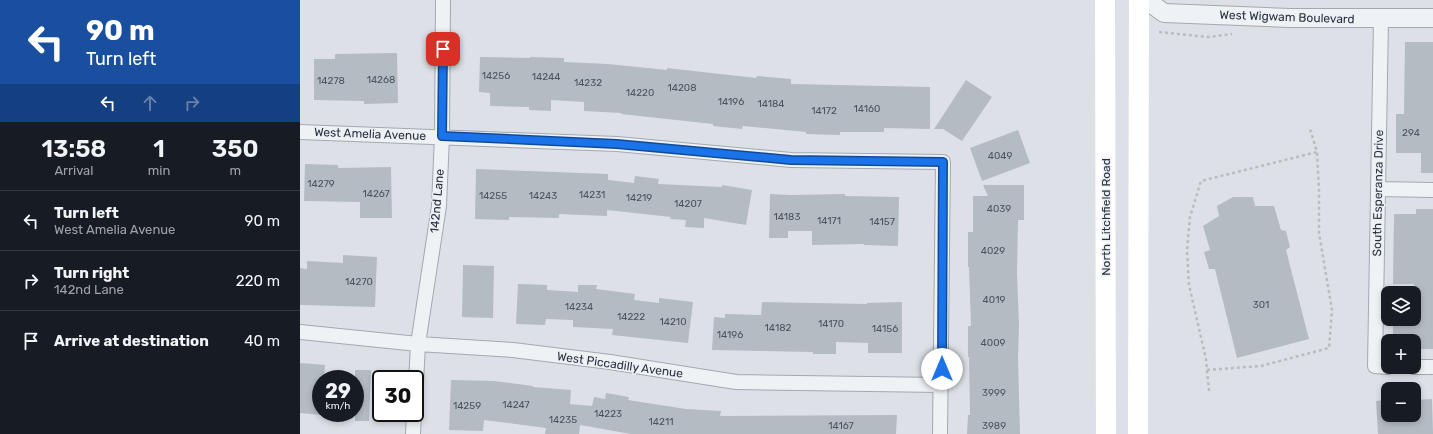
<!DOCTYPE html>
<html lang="en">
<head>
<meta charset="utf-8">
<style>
  :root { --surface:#171b24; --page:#242831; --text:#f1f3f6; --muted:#9ea1a6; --line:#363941 }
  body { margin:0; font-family:Rubik,sans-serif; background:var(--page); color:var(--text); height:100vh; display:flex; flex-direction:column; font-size:15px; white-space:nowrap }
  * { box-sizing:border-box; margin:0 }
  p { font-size:13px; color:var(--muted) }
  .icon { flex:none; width:22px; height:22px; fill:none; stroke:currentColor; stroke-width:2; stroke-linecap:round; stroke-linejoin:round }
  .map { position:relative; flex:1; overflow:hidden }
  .side { display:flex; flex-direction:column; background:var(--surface); width:300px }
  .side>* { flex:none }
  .guide { background:#1a4fa0; color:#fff; overflow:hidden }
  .fabs { position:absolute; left:1081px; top:286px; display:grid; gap:8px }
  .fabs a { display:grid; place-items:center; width:40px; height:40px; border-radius:8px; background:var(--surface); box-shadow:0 2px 6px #0003; font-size:20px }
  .speed { position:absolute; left:12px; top:370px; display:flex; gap:8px; font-size:20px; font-weight:700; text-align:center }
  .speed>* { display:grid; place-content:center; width:52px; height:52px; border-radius:50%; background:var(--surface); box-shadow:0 2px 6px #0003; line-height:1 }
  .speed small { font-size:10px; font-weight:400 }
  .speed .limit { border:2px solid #111; border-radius:6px; background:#fff; color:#111 }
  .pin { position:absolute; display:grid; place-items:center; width:34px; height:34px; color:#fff; margin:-17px; border-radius:8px; box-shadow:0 2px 6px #0006 }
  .me { position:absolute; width:44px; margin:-22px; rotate:0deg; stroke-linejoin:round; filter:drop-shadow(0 0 3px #0008) }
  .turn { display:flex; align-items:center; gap:14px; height:84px; padding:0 20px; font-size:18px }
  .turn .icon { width:52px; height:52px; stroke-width:2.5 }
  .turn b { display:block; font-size:28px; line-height:34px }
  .lanes { display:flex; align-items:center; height:38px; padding:0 20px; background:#0003; justify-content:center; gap:20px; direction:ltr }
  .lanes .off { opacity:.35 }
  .eta { display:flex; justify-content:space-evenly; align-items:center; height:68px; text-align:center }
  .eta b { font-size:24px; font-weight:600; line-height:28px }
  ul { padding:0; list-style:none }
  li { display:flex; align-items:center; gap:12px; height:60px; padding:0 20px; border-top:1px solid var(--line) }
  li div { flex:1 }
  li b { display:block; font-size:15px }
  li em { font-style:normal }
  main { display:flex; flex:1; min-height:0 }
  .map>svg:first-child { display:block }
</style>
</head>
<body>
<main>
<section class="side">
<div class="guide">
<div class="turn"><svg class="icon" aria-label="left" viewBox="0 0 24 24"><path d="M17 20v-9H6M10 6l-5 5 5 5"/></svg><div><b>90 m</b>Turn left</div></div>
<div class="lanes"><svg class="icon" aria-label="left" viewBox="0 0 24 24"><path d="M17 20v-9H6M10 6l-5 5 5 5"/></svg><svg class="icon off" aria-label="ahead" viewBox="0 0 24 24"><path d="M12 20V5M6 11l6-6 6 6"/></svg><svg class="icon off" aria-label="right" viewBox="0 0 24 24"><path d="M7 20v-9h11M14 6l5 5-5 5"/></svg></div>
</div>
<div class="eta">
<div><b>13:58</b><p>Arrival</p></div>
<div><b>1</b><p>min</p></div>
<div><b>350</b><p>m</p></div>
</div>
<ul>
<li><svg class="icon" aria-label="left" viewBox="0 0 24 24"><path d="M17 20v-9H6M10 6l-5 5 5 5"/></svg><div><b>Turn left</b><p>West Amelia Avenue</p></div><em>90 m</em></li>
<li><svg class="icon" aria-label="right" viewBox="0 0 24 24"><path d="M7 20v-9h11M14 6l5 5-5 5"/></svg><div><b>Turn right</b><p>142nd Lane</p></div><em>220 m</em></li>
<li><svg class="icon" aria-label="arrive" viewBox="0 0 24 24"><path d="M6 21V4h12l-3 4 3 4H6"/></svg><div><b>Arrive at destination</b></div><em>40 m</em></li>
</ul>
</section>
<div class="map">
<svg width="1133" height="434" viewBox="0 0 1133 434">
  <rect width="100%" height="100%" fill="#dde1e7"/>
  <!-- building -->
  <path fill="#b4bbc3" d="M1105,42H1133V173H1121V153H1096V114H1104Z
    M97,53L98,103L64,104V101L14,100V59H35V54Z
    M180,57L230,58V57L264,58V62L308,64L367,70V68L456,78L457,76L491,79V84L630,87V129L584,128V132H540V135L506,134V132L443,126L442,129L413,126V124L321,114V113L284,111V102L251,100V111L229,110V107L190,106V93L179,92Z
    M666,80L692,97L662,141L643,129H634Z
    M718,130L730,163L682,181L670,148Z
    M5,164L38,165V168L91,167L92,218H60V202L4,201Z
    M176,169L308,174V180L334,183L335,176L359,179L358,184L422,187V185L452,190L446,225L404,218V228L385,227L386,220L370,219L371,217L307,210V216L259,214V218L209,217V220L175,219Z
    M683,185H724V220H718L717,273L719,326L718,358L720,434H667L668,415H670L669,357H668V326H671L669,267H668V232H673V196H688Z
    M470,194L491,195L545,194V196L599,197L598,246L564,245V244L512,245V231H488V238H469Z
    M933,197H953L955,206H974L981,230L986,231L990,247L986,250L1009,339L937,358L915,269H909L904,252L910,250L903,226L919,216L917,206Z
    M1116,209H1133V349H1116L1114,341H1093V319H1114V284H1093L1094,214H1116Z
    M43,255L77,257L75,307L0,305V268L7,269V261L43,263Z
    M163,265L194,266L193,318L162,317Z
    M218,284L247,285V290L278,292V285H297L296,289L335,294L334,300L359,303V298L393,302L388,343L312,335L313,329L273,327V320L246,319L245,325L216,324Z
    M462,302L567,304V303L602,302V353H568V343L536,342V354H513V352L412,350L414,317L425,318V314L461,315Z
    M0,363L25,365L24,379H21V415L0,413Z
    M55,370H71L69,421H55Z
    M151,380L194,381L233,386V387L271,390L270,404L292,406L294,397L305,399L306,393L329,397L328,400L386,409L421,411L420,416L597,415L596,434H331L280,425L279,434H245L246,428L184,420L183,431L149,430Z
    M1132,399L1133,434H1078L1076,401L1088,400V415H1114V400Z"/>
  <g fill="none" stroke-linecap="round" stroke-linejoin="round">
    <defs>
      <path id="minor" d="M1081,19L1075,366L1088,367
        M0,132L317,144L491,160L643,162L640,434
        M1078,189L1133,190
        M0,332L118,344L213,350L310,362L436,382L641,385
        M1114,367H1133
        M115,402L118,344L139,206L142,136L143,0
        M113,434L114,413"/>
      <path id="tertiary" d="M846,0L864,13L990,18H1133"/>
    </defs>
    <!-- minor casing -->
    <use href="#minor" stroke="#a3a8b1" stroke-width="16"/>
    <!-- tertiary casing -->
    <use href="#tertiary" stroke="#a3a8b1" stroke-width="20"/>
    <!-- path -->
    <path stroke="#b7bcc1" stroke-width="2.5" stroke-dasharray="3 3" stroke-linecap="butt" d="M859,32L908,37L932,34
      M907,370L961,366L1029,348L1032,310L1019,233V190L1017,152
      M909,391L906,359L889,285L887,250L890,217L901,181L1017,152L1010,129"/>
    <!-- minor -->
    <use href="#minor" stroke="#eff2f5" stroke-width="14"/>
    <!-- tertiary -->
    <use href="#tertiary" stroke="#eff2f5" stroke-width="18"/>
    <!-- secondary -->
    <path stroke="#fff" stroke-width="20" d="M805,0L806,434
      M838,434L839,0"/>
  </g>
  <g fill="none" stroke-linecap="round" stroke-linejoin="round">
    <defs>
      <path id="route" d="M143,49L142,136L317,144L491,160L643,162L642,369"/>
    </defs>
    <!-- route casing -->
    <use href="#route" stroke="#114b97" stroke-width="10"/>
    <!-- route -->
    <use href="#route" stroke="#1a73e8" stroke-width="7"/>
  </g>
  <g text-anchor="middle" stroke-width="3" stroke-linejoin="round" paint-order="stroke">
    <!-- number labels -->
    <g font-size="10" fill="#4a535e">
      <text x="196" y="79">14256</text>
      <text x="246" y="80">14244</text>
      <text x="81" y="83">14268</text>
      <text x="31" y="84">14278</text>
      <text x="288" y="86">14232</text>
      <text x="382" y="91">14208</text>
      <text x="340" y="96">14220</text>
      <text x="431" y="105">14196</text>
      <text x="471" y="107">14184</text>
      <text x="567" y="112">14160</text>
      <text x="524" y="114">14172</text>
      <text x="1111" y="136">294</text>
      <text x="700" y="159">4049</text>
      <text x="21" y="187">14279</text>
      <text x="76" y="197">14267</text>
      <text x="292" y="198">14231</text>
      <text x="193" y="199">14255</text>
      <text x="243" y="199">14243</text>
      <text x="339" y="201">14219</text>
      <text x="388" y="207">14207</text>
      <text x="699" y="212">4039</text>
      <text x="487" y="220">14183</text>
      <text x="529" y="224">14171</text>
      <text x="582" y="225">14157</text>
      <text x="693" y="254">4029</text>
      <text x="59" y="285">14270</text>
      <text x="694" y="303">4019</text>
      <text x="961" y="308">301</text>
      <text x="279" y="310">14234</text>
      <text x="331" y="320">14222</text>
      <text x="373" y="325">14210</text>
      <text x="531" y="327">14170</text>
      <text x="478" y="331">14182</text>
      <text x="585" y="332">14156</text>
      <text x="430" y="338">14196</text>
      <text x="693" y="346">4009</text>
      <text x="694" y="396">3999</text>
      <text x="216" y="408">14247</text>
      <text x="167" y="409">14259</text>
      <text x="308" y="417">14223</text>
      <text x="263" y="423">14235</text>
      <text x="361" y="425">14211</text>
      <text x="541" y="429">14167</text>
      <text x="694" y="429">3989</text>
    </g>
    <!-- street labels -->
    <g font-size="12" fill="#27303d" stroke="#ecf0f4">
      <text transform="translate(987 17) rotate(2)" y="4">West Wigwam Boulevard</text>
      <text transform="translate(70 134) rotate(2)" y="4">West Amelia Avenue</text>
      <text transform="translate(1078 193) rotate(-89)" y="4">South Esperanza Drive</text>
      <text transform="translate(137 201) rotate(-85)" y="4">142nd Lane</text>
      <text transform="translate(806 217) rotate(-90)" y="4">North Litchfield Road</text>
      <text transform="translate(320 365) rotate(8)" y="4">West Piccadilly Avenue</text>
    </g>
  </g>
</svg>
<div class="fabs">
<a><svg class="icon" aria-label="layers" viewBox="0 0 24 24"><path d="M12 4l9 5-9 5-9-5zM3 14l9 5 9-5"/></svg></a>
<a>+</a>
<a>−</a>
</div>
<div class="speed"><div>29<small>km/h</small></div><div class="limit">30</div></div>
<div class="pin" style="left:143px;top:49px;background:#d93025"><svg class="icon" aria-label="arrive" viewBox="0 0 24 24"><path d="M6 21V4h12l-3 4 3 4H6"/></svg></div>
<svg class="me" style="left:642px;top:369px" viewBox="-20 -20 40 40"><circle r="19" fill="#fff"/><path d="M0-13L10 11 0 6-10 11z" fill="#1a73e8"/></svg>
</div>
</main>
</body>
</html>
